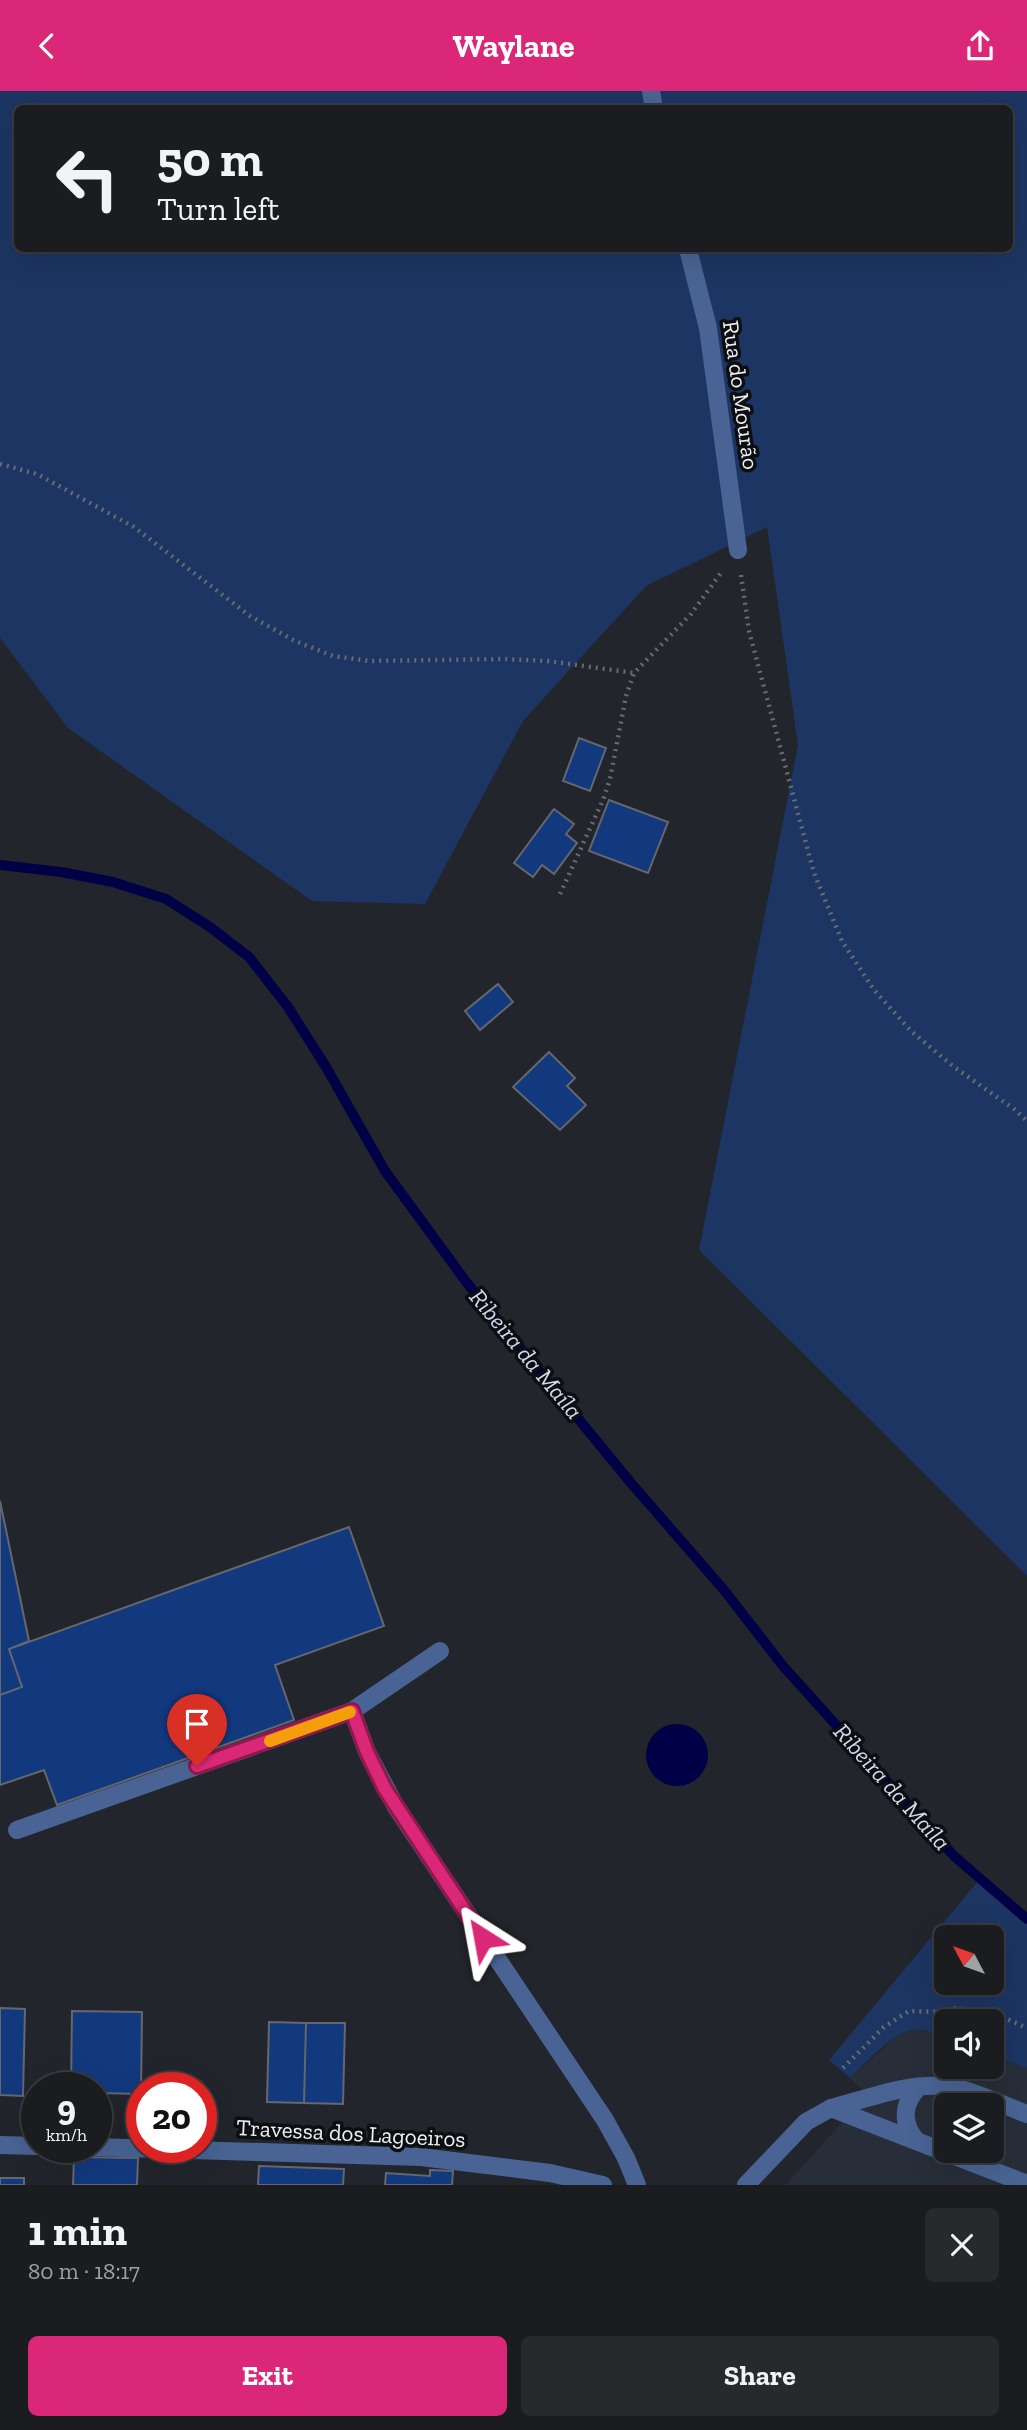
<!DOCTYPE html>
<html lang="en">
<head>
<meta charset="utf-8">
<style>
  :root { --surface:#1a1c20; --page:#27292d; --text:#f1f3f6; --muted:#9fa1a5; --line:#383a3e; --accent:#db2777 }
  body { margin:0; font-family:"Zilla Slab",serif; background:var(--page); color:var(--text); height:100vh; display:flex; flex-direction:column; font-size:26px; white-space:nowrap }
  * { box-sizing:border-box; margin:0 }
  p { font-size:23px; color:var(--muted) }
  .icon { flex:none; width:38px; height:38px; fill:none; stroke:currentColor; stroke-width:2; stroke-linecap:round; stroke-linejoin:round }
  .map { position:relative; height:2094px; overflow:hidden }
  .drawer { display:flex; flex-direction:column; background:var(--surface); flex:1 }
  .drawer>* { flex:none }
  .banner { position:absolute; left:14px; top:14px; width:999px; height:147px; border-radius:10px; box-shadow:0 7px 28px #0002,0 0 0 2px var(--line); background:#1a1c20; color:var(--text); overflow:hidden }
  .needle { width:46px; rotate:311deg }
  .controls { position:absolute; left:934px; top:1834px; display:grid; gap:14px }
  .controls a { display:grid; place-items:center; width:70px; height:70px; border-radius:10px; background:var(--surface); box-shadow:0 7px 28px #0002,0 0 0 2px var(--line); font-size:35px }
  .speed { position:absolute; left:21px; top:1981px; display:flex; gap:14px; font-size:35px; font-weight:700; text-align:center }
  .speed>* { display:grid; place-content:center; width:91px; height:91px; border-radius:50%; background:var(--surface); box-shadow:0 7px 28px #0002,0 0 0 2px var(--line); line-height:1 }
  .speed small { font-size:18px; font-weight:400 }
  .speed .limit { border:10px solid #d22; background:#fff; color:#111 }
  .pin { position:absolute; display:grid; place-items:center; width:60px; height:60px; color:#fff; margin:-72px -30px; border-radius:50% 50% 50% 0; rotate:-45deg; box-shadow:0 0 7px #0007 }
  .pin .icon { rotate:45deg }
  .me { position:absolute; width:77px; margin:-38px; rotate:326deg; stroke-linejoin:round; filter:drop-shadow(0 0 5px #0008) }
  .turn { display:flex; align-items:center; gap:24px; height:147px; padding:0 28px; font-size:32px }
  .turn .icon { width:91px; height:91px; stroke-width:2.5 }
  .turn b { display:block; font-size:49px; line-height:60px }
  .round { display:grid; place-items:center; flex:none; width:74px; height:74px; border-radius:10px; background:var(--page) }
  .head { display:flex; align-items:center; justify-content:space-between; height:119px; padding:0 28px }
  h1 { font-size:42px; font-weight:700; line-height:52px }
  .button { display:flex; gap:14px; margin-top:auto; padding:14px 28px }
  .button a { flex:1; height:80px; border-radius:10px; background:var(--accent); color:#fff; font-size:28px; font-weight:700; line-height:80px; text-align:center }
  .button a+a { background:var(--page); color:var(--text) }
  header { display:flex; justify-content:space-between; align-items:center; height:91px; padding:0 28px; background:var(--accent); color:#fff; font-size:32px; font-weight:700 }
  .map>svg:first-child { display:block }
</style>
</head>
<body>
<header><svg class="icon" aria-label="back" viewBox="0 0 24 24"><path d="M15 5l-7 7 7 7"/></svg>Waylane<svg class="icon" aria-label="share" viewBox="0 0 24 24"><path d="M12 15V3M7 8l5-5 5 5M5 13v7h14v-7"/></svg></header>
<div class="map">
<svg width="1027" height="2094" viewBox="0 0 1027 2094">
  <rect width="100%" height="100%" fill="#22252b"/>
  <!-- built -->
  <path fill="#282e39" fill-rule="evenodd" d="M913,1939L931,1941L947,1947V1976H992V1964L1027,1977V2094H786L867,2003L850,1987L897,1945ZM947,2014H992V2060H947Z"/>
  <!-- green -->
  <path fill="#1d3562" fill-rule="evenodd" d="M0,0H1027V1485L699,1159L798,654L767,436L646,495L523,630L425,813L312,810L68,637L0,547ZM18,18H1010V158H18Z
    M979,1789L1027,1828V1977L992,1964V1930H947V1947C936,1943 925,1938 913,1939C892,1941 866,1973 850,1987L829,1969ZM947,1846H992V1892H947Z"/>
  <!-- water -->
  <path fill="#000046" d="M646 1664a31 31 0 1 1 62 0a31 31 0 1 1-62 0Z"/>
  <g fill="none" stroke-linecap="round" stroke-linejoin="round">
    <!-- stream -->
    <path stroke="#000046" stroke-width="10" d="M0,774L61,781L113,791L166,808L210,836L249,866L288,916L326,976L385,1080L467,1192L631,1392L724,1499L783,1575L954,1765L1027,1828"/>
  </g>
  <!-- building -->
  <path fill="#12387e" stroke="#64676e" stroke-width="2" d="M579,647L606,657L590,700L563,690Z
    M609,709L668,731L648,782L589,760Z
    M554,718L574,733L566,743L577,752L554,783L542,774L533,786L514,772Z
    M498,893L513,911L480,939L465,920Z
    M549,961L575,987L567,995L586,1014L560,1039L513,996Z
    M0,1410L29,1550L9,1558L22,1596L0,1604Z
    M349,1436L384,1535L275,1574L294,1629L57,1714L44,1679L0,1694V1604L22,1596L9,1558Z
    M0,1917L25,1918L23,2005L0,2004Z
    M72,1920L142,1921L141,2003L99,2002V1998L96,1997H71Z
    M269,1931L306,1932L304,2012L267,2011Z
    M306,1932H345L343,2013L304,2012Z
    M74,2066L138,2067L137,2094H73Z
    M259,2075L344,2078L343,2094H258Z
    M430,2079L453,2080L452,2094H385L386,2082L430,2085Z
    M0,2087H24V2094H0Z"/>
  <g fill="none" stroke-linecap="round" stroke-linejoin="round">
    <!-- path -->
    <path stroke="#696b71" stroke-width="4.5" stroke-dasharray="2 5" stroke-linecap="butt" d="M0,373L37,383L134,436L250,525L295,550L333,565L369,570L503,568L548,570L634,582
      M741,484L749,540L814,782L842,850L874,899L911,940L954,976L1014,1018L1027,1030
      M560,803L603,709L610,688L626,605L634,582L691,523L723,479
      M843,1977L884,1936L909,1920L937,1921L956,1917L979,1920L998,1924L1027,1937"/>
    <!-- service -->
    <path stroke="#496494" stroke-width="18" d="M352,1620L367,1661L396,1716L605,2029L626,2067L637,2094
      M17,1739L352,1620L440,1560
      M831,2017L1027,2093
      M831,2017C867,2008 911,1990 949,1996C976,2000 1002,2014 1027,2023
      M918,2051C901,2034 902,2012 919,1996"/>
    <!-- minor -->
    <path stroke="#496494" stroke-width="18" d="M651,0L654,18
      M688,158L708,237L738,459
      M0,2054L37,2055
      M95,2056L421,2066L550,2082L603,2094
      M746,2094L806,2031L831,2017"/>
  </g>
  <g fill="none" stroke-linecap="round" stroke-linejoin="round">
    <defs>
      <path id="route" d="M197,1675L352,1620L367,1661L385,1698L483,1847"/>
    </defs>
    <!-- route casing -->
    <use href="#route" stroke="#8e194d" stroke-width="18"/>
    <!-- route -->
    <use href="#route" stroke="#db2777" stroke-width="12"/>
    <!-- slow -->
    <path stroke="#f59e0b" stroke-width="12" d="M270,1650L350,1621"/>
  </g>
  <g text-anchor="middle" stroke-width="7" stroke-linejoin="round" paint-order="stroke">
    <!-- street labels -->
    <g font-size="23" fill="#eef0f4" stroke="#0d0e11">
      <text transform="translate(741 304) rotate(82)" y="8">Rua do Mourão</text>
      <text transform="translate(351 2042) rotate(3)" y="8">Travessa dos Lagoeiros</text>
    </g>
    <!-- water labels -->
    <g font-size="24" font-style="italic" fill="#cfdbf0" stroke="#0d0e11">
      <text transform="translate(526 1263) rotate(50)" y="8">Ribeira da Maíla</text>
      <text transform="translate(892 1696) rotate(48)" y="8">Ribeira da Maíla</text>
    </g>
  </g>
</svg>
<div class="controls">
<a><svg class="needle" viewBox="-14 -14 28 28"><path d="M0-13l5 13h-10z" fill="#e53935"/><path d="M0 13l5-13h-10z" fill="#9fa1a5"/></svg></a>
<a><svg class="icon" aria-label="sound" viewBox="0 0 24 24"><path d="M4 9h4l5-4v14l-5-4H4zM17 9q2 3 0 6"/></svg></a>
<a><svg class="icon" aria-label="layers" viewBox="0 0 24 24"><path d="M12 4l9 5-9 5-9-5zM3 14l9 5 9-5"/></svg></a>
</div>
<div class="speed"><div>9<small>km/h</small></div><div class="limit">20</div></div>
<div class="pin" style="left:197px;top:1675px;background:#d93025"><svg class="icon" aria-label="arrive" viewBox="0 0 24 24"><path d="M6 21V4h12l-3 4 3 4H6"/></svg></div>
<svg class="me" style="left:483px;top:1847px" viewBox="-20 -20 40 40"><path d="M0-17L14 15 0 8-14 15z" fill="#db2777" stroke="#fff" stroke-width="4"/></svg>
<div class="banner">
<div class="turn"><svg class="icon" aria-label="left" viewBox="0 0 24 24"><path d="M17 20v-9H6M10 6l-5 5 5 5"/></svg><div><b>50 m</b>Turn left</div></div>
</div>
</div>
<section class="drawer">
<div class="head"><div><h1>1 min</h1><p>80 m · 18:17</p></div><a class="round"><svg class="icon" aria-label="close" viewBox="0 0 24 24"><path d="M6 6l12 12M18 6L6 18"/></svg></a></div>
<div class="button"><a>Exit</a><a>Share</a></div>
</section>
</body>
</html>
